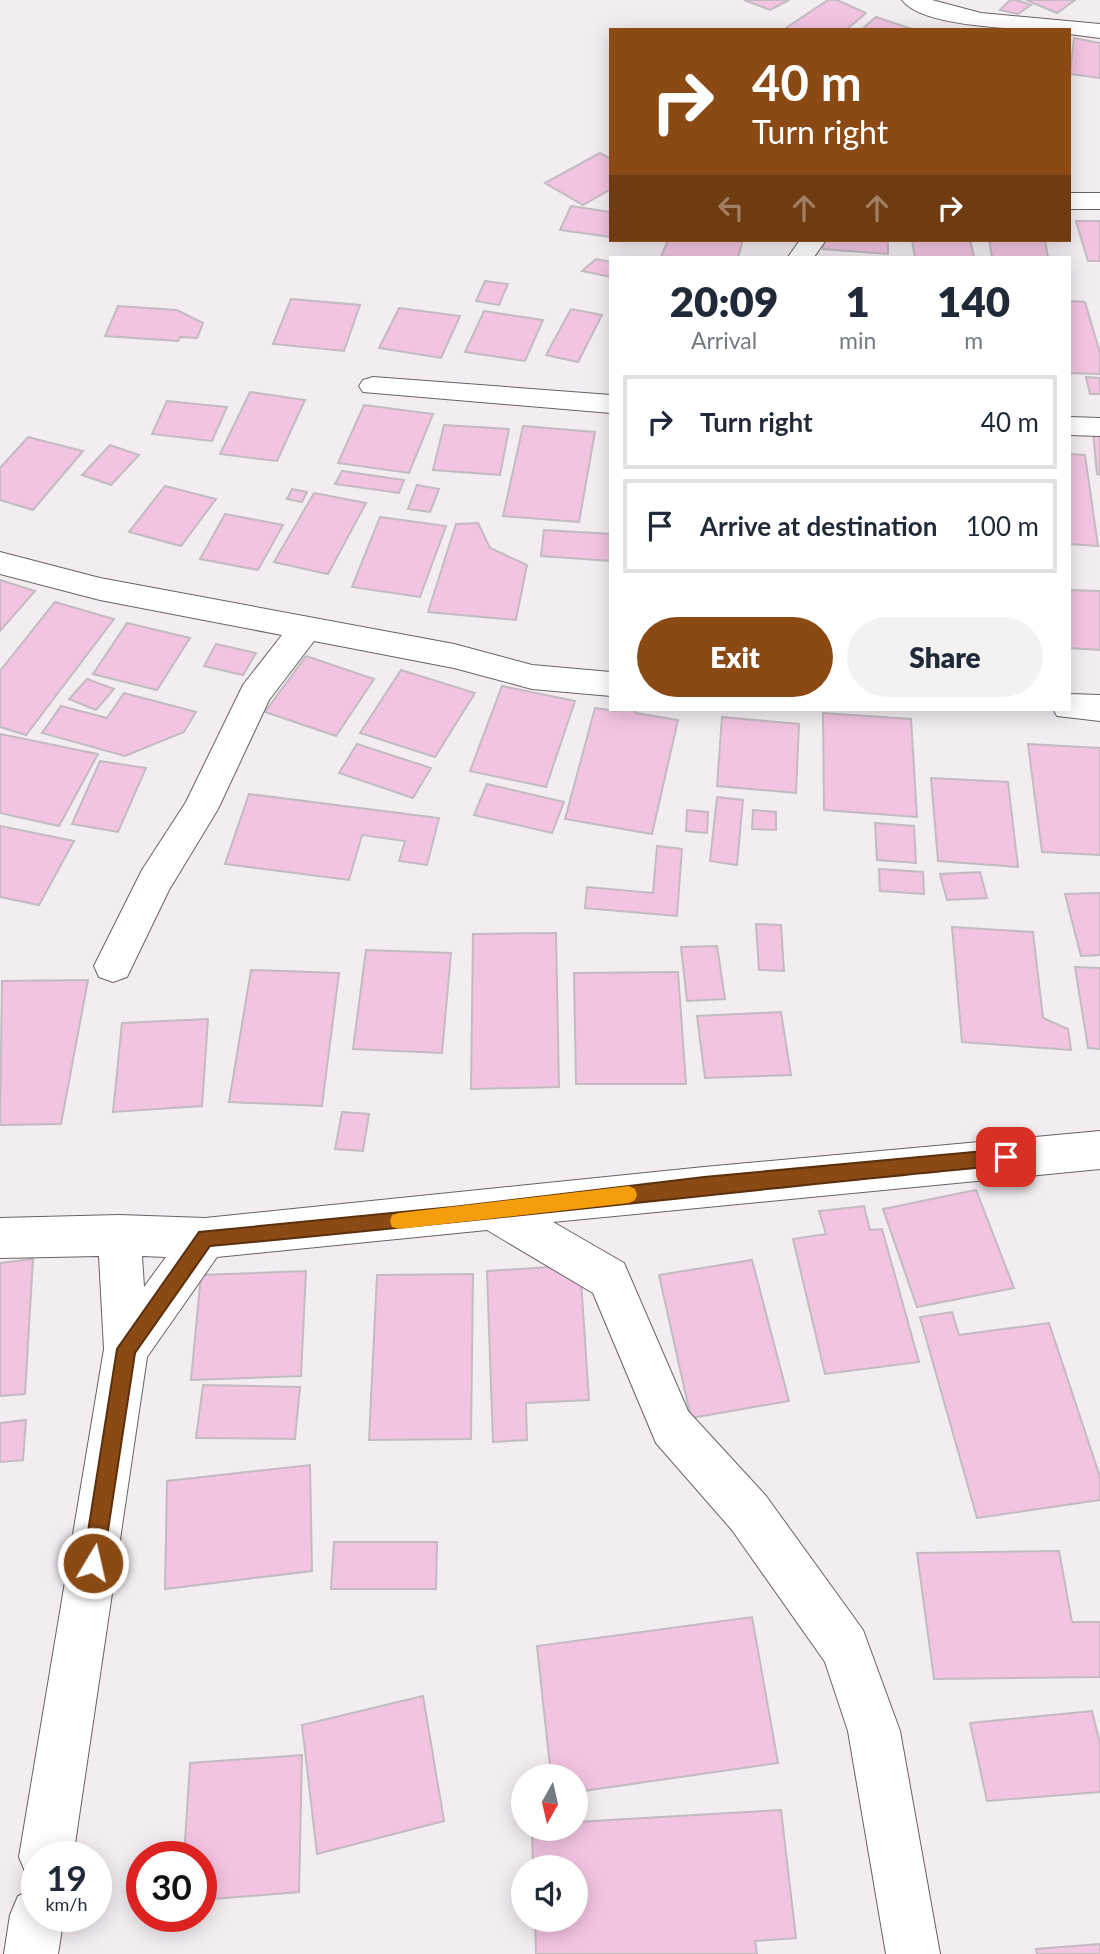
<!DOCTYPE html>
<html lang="en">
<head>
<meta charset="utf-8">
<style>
  :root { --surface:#fff; --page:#f2f2f3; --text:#1f2937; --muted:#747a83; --line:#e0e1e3; --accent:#8b4a14 }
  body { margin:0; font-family:Lato,sans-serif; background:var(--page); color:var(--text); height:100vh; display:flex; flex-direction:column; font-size:26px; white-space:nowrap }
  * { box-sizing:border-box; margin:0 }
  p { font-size:23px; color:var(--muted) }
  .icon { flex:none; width:38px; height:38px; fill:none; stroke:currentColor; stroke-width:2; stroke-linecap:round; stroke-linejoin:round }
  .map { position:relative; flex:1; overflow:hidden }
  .drawer { position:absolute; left:609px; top:256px; width:462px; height:455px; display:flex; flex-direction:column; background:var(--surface); border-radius:0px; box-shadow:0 4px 18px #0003 }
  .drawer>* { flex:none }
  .guide { position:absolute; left:609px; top:28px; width:462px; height:214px; border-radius:0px; box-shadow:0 4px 18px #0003; background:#8b4a14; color:#fff; overflow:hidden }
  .needle { width:46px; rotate:188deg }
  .fabs { position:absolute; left:511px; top:1764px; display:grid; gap:14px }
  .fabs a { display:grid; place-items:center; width:77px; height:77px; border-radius:50%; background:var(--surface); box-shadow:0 4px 18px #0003; font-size:35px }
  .speed { position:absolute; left:21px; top:1841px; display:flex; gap:14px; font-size:35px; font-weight:700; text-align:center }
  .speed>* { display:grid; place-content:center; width:91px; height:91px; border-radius:50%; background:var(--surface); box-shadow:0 4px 18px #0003; line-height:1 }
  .speed small { font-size:18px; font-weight:400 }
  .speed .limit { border:10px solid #d22; background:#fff; color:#111 }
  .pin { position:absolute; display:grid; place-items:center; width:60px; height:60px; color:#fff; margin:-30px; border-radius:14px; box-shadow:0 4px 10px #0006 }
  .me { position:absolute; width:77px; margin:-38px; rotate:9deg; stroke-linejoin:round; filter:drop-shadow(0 0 5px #0008) }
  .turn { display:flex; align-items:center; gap:24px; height:147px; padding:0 28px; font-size:32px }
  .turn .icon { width:91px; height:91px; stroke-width:2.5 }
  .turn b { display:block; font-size:49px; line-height:60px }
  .lanes { display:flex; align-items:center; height:66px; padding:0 28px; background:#0003; justify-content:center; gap:35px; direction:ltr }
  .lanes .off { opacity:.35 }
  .eta { display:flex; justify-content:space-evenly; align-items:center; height:119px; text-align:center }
  .eta b { font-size:42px; font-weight:800; line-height:49px }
  .cta { display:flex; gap:14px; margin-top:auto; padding:14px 28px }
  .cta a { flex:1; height:80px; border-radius:42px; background:var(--accent); color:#fff; font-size:28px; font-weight:800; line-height:80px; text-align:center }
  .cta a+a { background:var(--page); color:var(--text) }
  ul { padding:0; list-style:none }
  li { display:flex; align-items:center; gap:21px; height:94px; margin:0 14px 10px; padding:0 14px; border:4px solid var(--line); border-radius:0px }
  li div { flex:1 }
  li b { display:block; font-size:26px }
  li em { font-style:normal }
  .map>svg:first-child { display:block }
</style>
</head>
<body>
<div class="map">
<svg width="1100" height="1954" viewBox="0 0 1100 1954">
  <rect width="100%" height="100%" fill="#f3edf2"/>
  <!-- building -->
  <path fill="#f3c4e2" stroke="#c2bbc0" stroke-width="2" d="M744,0H789L770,10Z
    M828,0H837L866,13L846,30H783Z
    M1010,0H1017L1031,5L1018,14L1000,10Z
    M1026,0H1075L1057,13Z
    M876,17L915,30H861Z
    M1074,38L1100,43V78L1070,74Z
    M600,153L611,159V189L583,205L545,183Z
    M571,206L611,212V237L560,230Z
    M1076,221H1100V261H1088Z
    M668,240H743L738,257H661Z
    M824,240H888V254L823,249Z
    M912,240H970L974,257H915Z
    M989,240H1045L1048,257H992Z
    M596,259L611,262V277L582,271Z
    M485,281L508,284L499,305L476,301Z
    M291,299L360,305L344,351L273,344Z
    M1069,301L1085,302L1100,353V374L1069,373Z
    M118,306L177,310L203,323L197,338L180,337L178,341L105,336Z
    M399,308L460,316L441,358L379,348Z
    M571,309L602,315L578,362L546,355Z
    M484,311L543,320L525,361L465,352Z
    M1086,377L1100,378V394H1090Z
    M250,392L305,400L277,461L220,454Z
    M167,401L227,407L212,441L152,434Z
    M364,405L433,414L409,473L338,463Z
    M444,425L509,429L500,475L433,470Z
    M523,426L595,432L579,522L503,516Z
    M1093,432H1100V475L1097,474Z
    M28,437L83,451L33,510L0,500V468Z
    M110,445L139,455L111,485L82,475Z
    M1069,454L1085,455L1098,546L1069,544Z
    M342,471L404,480L399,493L335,484Z
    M417,485L439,489L430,512L408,509Z
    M165,486L216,499L181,546L129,532Z
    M292,489L307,492L302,502L287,499Z
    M314,493L366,503L328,574L274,562Z
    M225,514L283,525L258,570L200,559Z
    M380,517L446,526L420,597L352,587Z
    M478,523L490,548L527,565L516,620L428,612L456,524Z
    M544,530L611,534V561L541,556Z
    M0,580L35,591L0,631Z
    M1069,590L1100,591V650L1069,648Z
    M55,602L114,619L26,735L0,727V671Z
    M127,623L190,638L157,690L93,674Z
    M216,644L256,653L243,675L204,666Z
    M306,656L374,679L336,736L265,712Z
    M401,670L475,693L435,757L360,733Z
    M87,679L114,689L96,710L69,699Z
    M502,686L575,701L546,787L470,771Z
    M124,693L196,712L184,732L125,756L42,733L61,706L107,718Z
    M595,708L615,711L634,709L636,713L678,720L652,834L565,819Z
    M823,713L911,719L917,817L824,810Z
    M722,717L799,724L796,793L717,786Z
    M0,734L98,754L59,826L0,813Z
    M357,744L431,768L413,798L339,773Z
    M1028,744L1100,748V855L1042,852Z
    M100,761L146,768L118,832L72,824Z
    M931,778L1008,782L1018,867L938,861Z
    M487,784L564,802L552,833L474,815Z
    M249,794L439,818L427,865L399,861L405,841L362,835L349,880L225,864Z
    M717,797L743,800L737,865L710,861Z
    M687,810L708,812L707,833L686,831Z
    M753,810L776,812V830L752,829Z
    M875,823L914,826L916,863L877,860Z
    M0,826L74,841L39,905L0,897Z
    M657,846L682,849L677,916L585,908L587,887L653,893Z
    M879,869L923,872L924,894L880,891Z
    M980,872L987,898L947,900L940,874Z
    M1100,893V955L1081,956L1065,894Z
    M756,924L781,925L784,971L759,970Z
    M952,927L1033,932L1043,1018L1068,1029L1071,1050L962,1042Z
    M556,933L559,1087L471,1089L473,934Z
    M717,946L725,999L687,1001L681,947Z
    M366,950L451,953L442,1053L353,1049Z
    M1075,967L1100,968V1049L1088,1048Z
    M251,970L339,973L322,1106L229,1102Z
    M678,972L686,1084H576L574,973Z
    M88,980L61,1124L0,1125L2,981Z
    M781,1012L791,1075L705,1078L697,1016Z
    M208,1019L202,1106L113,1112L122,1023Z
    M342,1112L369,1114L363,1151L335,1149Z
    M976,1190L1014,1288L917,1307L883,1209Z
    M864,1206L870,1230L882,1229L919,1362L825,1374L793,1239L826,1234L819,1211Z
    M33,1259L25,1394L0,1396V1263Z
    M752,1260L789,1401L691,1418L659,1275Z
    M580,1265L589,1400L526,1403L527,1440L493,1442L487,1271Z
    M306,1271L301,1376L191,1380L201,1275Z
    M473,1274L471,1439L369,1440L377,1275Z
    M952,1312L959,1335L1049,1323L1100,1477V1500L977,1518L920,1317Z
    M203,1385L300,1387L295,1439L196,1438Z
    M26,1420L23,1460L0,1462V1423Z
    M310,1465L312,1571L165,1589L167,1481Z
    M334,1542H437L436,1589H331Z
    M1059,1551L1072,1622H1100V1677L934,1679L917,1553Z
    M752,1617L778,1763L576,1792V1776H551L537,1646Z
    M423,1696L444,1821L317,1854L302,1725Z
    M1092,1711L1100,1744V1792L987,1801L970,1723Z
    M302,1755L299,1892L201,1900V1857H184L190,1763Z
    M781,1810L796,1938L755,1941L757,1954H536L535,1920H576V1867H533L532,1829H576V1822Z
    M1100,1944V1954H1037L1036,1949Z"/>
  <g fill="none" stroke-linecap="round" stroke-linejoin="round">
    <defs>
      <path id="minor" d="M902,0H932L981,13L1100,24V38L1069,34V30C1035,30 922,29 902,0Z
        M1069,193H1100V209H1069Z
        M800,240H826L814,257H788Z
        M373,377L611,395V413L363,392L359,386L363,380Z
        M1069,417L1100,418V436L1069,435Z
        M0,552L100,578L454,644L532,665L611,672V696L532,689L454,668L314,641L269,700L218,809L169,890L127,977L113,982L99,977L94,966L142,870L186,802L243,685L282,635L100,600L0,574Z
        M1069,694L1100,695V721L1057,716L1053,709H1069Z
        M1100,1131V1169L553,1222L624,1263L688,1411L766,1496L863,1630L900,1731L940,1954H886L848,1731L825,1662L732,1530L656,1443L593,1293L487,1230L217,1257L147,1357L73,1857H37V1880L27,1876L19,1857L104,1349L99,1256L0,1258V1218L119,1215L205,1218L704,1167ZM142,1256L166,1257L144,1287Z
        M37,1888V1916H64L58,1954H4L10,1915L18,1896Z"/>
    </defs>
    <!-- minor casing -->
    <use href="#minor" stroke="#686267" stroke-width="2"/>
    <!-- minor -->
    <use href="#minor" fill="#fff" fill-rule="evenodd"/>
  </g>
  <!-- route -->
  <path fill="#8b4a14" stroke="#5a300d" stroke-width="2" d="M1006,1149L1015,1157L1006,1165C741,1190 476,1222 210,1246L135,1353L103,1563L100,1570L93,1573L86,1570L83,1563L117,1349L199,1232L453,1207L704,1177Z"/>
  <!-- slow -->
  <path fill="#f59e0b" d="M629,1186L635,1189L637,1195L635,1200L629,1203L399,1229L392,1227L390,1221L392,1215L399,1213Z"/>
</svg>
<div class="fabs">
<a><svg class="needle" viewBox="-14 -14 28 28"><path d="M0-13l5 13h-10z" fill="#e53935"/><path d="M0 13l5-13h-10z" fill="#747a83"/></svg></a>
<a><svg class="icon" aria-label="sound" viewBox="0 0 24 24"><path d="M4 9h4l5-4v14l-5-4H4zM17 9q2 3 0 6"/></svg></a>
</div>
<div class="speed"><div>19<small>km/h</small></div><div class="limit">30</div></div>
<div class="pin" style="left:1006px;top:1157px;background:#d93025"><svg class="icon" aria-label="arrive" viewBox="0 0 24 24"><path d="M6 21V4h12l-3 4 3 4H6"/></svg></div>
<svg class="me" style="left:93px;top:1563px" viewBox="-20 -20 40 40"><circle r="17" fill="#8b4a14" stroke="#fff" stroke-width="3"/><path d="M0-11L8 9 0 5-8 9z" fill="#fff"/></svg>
<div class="guide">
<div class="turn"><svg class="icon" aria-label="right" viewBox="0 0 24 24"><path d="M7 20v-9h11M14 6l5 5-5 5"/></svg><div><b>40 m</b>Turn right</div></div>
<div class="lanes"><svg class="icon off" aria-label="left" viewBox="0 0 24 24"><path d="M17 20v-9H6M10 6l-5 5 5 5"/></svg><svg class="icon off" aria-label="ahead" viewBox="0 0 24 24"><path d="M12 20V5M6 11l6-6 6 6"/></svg><svg class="icon off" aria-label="ahead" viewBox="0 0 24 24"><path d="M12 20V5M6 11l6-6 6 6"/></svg><svg class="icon" aria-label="right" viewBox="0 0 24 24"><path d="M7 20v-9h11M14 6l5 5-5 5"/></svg></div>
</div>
<section class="drawer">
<div class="eta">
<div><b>20:09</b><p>Arrival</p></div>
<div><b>1</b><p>min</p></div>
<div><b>140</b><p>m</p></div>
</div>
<ul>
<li><svg class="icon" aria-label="right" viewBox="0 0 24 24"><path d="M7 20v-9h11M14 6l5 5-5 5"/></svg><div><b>Turn right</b></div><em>40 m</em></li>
<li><svg class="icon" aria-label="arrive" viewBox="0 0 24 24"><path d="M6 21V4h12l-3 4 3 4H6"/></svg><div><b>Arrive at destination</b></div><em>100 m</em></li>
</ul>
<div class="cta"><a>Exit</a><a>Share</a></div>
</section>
</div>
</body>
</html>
